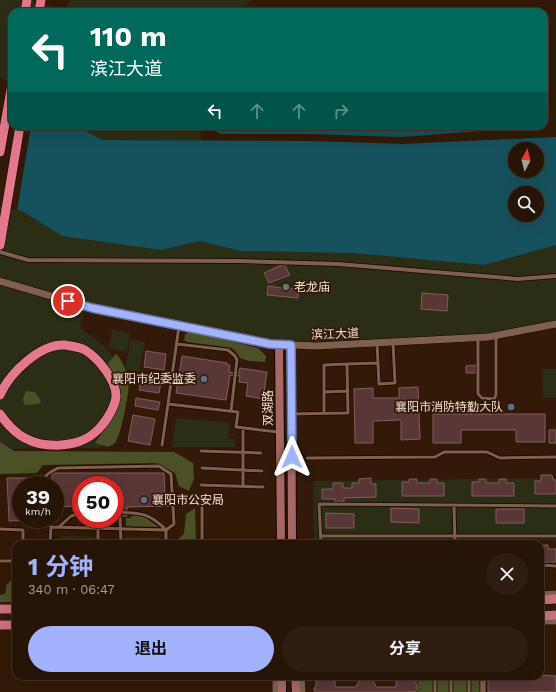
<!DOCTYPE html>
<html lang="zh">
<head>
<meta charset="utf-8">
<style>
  :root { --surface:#261406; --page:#2e1d10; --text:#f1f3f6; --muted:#a49e9b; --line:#423328; --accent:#a2b2fd }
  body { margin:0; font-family:"Work Sans","Noto Sans SC",sans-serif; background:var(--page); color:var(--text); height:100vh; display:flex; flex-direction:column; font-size:15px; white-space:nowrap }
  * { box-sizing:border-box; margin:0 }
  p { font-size:13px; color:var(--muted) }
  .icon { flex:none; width:22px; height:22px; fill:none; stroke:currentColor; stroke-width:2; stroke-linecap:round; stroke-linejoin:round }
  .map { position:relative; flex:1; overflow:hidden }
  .panel { position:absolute; left:12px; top:540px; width:532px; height:140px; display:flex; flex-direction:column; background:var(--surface); border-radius:12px; box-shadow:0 4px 16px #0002,0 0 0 1px var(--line) }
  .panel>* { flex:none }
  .hud { position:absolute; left:8px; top:8px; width:540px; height:122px; border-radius:12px; box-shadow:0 4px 16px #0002,0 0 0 1px var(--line); background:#00695c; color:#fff; overflow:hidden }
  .needle { width:26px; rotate:7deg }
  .fabs { position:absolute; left:508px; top:142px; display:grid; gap:8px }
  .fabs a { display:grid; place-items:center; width:36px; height:36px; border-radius:50%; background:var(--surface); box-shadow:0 4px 16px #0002,0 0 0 1px var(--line); font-size:20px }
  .speed { position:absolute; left:12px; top:476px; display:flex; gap:8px; font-size:20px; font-weight:700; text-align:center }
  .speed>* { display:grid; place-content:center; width:52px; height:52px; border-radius:50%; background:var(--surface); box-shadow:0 4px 16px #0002,0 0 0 1px var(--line); line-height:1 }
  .speed small { font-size:10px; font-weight:400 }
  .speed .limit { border:6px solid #d22; background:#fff; color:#111 }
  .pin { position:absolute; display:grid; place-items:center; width:34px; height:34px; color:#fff; margin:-17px; border:2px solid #fff; border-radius:50%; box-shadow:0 1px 4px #0007 }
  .me { position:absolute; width:44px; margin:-22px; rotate:0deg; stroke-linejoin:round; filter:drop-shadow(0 0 3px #0008) }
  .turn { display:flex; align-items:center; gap:14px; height:84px; padding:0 16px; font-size:18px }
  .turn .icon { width:52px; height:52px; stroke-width:2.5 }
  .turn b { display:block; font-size:28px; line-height:34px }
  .lanes { display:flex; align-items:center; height:38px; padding:0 16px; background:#0003; justify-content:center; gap:20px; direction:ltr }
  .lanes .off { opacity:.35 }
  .round { display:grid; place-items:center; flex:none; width:42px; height:42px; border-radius:21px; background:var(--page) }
  .overview { display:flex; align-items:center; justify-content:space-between; height:68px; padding:0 16px }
  h1 { font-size:24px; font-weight:700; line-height:30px; color:var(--accent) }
  .cta { display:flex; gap:8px; margin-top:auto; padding:8px 16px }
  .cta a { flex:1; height:46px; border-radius:24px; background:var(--accent); color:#111; font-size:16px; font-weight:700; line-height:46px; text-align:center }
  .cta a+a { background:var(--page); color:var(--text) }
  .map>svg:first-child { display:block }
</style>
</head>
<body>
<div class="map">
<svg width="556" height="692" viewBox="0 0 556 692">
  <rect width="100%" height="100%" fill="#331a08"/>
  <!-- green -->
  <path fill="#2b2d14" d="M0,0H32L65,11L70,0H251L240,12H12V87L0,79Z
    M77,126H200L202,141L102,140Z
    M0,204L22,211L62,236L161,250L200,241L240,251L353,253L484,265L556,245V327L488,337L279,345L86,306L80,328L102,344L117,361L128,390L117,427L101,448L0,449Z
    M112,329L130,333L127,352L109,349Z
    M131,339L145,342L139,372L125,369Z
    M542,369H556V398H543Z
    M176,418L230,423L228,439H236L235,447H172Z
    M556,478V540L314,541L313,481Z
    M62,536L96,537V544H58V541Z
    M124,537H161L163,544H124Z"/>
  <!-- forest -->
  <path fill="#4c5026" d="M189,331L258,348L266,356L265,362L249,361L240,358L237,353L232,348L187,342L184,340L185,335Z
    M116,354C122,359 128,374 129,382C129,392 122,430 117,439C115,444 112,445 108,447L95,443C105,429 123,408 120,389C118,379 109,372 108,363Z
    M26,391L35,392L41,401L39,404L24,405L23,399Z
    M0,442L14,451L174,452L193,463L194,479L189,491L179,486L175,473L155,463L43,465L37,473L0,474Z
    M195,508L196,544H176L178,539L184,534L186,514Z
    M135,515L143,516L159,527L126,526V518H131V516Z
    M11,581H16V602H0V595L5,594L7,584Z
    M418,676H480V692H417Z"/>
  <!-- water -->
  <path fill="#16525e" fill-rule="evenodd" d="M449,7L493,12H362Z
    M0,79L12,126H77L102,140L309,141L402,144L556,137V245L484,265L353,253L240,251L200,241L161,250L62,236L22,211L0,204ZM515,149H537V171H515ZM515,193H537V215H515Z
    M208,126H508L493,130L402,137L310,134H220Z"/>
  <!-- pier -->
  <path fill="#331a08" d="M0,77L12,85V126H31L17,211L0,206Z"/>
  <!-- building -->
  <path fill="#593737" stroke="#835d5c" d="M284,264L290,275L269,283L264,273Z
    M268,286L289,289L298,288V298L267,295Z
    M422,293L448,295L447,311L421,309Z
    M146,351L166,354L164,370L144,367Z
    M182,356L227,363V365H230L229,372L239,373L240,368L267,372L263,399L246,396L248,383L239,382L240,376L230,375L226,400L176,393Z
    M476,365V373H466V366Z
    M142,374L162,377L159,393L139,390Z
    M418,387L420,439L401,440V420L373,421V443H355L354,389L373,388V398H399V388Z
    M136,398L160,402L158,410L135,406Z
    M433,414H545V442H516V430H461V443H433Z
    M133,415L155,419L150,445L128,441Z
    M549,430H556V443H549Z
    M52,473H164L165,494H172V506L127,507V516H115V485H81V506L55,507V485H52Z
    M541,475H552L553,480H556V494H535V481H541Z
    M7,478H34L35,485H21V519L36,520L9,521Z
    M371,478V484H376V497L344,498V502H335V499H322V489H333V483H343V488H352V483H359V479Z
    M409,479H417V483H430V479H437V483H444V496H402V482H409Z
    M479,479H486V483H499V479H506V483H514V496H472V482H479Z
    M391,508L419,509V523L391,522Z
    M496,509H524V523H496Z
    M326,513L354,514V528H326Z
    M541,545H548V549H556V562H540Z
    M543,675L556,676V692H488V676H518L532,680Z
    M316,676H332L335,681V687H356L359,681L363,678L373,680L376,687H396V681L400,677L415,676L417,689L415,692H315L314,688L316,686Z"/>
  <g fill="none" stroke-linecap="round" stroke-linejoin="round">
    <defs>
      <path id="service" d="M179,326L168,404L238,412L236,427L278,432
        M478,338V394L482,398L494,399L496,395V336
        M377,343L378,363
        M177,344L228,350L235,356L237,360L231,411
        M324,392L348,391
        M324,413V365L347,364
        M291,414L348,413L347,364L378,363L379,384L395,383L393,342
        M162,445L168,404
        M201,451L261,453
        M307,458L435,457L444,452H487L500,458L556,457
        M202,468L262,471
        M43,485C43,475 50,472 58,468L159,466L171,474L174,524L166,530C149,512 139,513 115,512
        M201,485L263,487
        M243,486V428
        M454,505L455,544
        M202,507V544
        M115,517H120L121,544
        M43,519L51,527
        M98,519V544
        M59,527L71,516L81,513
        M0,529L23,530V544
        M321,536H556
        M50,544L51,527L166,530V544
        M321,544L319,504L556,506
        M0,561H16
        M540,565L556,566
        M451,676V692
        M469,676V692
        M435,692V676"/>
      <path id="pedestrian" d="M0,252L28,260L237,261L338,264L518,279L556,276"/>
      <path id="minor" d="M483,676V692"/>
      <path id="tertiary" d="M0,281L92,308L270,344L316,346L488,337L556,324
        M540,595L556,594
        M540,621H556
        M276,676V692
        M301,676L302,692"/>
      <path id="secondary" d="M279,345L281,544
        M291,345L292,544
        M282,676V692
        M295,676L296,692"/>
      <path id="primary" d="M540,600L556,599
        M0,609H16
        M540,616L556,615
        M0,625H16"/>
      <path id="trunk" d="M25,12L27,0
        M39,12L41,0
        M0,152L12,84
        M0,245L20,126
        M0,395C9,374 40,343 65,345C70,346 80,347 85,350C98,358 117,381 116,397C115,406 108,418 103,424C92,438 79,444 61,445C33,447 15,436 0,414"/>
    </defs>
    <!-- service casing -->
    <use href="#service" stroke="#190400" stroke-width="4.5"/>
    <!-- pedestrian casing -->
    <use href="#pedestrian" stroke="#190400" stroke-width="5.5"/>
    <!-- minor casing -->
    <use href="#minor" stroke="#190400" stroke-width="7"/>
    <!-- tertiary casing -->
    <use href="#tertiary" stroke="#190400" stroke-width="8"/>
    <!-- secondary casing -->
    <use href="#secondary" stroke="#190400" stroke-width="10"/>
    <!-- primary casing -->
    <use href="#primary" stroke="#190400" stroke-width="10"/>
    <!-- trunk casing -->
    <use href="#trunk" stroke="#190400" stroke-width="10"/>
    <!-- service -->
    <use href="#service" stroke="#7f604d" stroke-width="3"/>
    <!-- pedestrian -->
    <use href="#pedestrian" stroke="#7f604d" stroke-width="4"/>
    <!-- minor -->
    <use href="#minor" stroke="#7f604d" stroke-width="5.5"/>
    <!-- tertiary -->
    <use href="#tertiary" stroke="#7f604d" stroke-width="7"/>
    <!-- secondary -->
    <use href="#secondary" stroke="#a56965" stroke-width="8"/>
    <!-- primary -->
    <use href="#primary" stroke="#cb727c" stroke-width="9"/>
    <!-- trunk -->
    <use href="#trunk" stroke="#e4788c" stroke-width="9"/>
  </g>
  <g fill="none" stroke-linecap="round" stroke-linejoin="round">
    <defs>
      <path id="route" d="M68,301L92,308L270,344L291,345L292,457"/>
    </defs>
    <!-- route casing -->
    <use href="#route" stroke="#6974a4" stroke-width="10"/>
    <!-- route -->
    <use href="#route" stroke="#a2b2fd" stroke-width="7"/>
  </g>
  <!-- markers -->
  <circle fill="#6b7280" stroke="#331a08" stroke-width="1.5" cx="286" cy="287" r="4"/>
  <g fill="#5c6f8a" stroke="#331a08" stroke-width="1.5">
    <circle cx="204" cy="379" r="4"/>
    <circle cx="511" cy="407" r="4"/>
    <circle cx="144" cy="500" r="4"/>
  </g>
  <g text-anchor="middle" stroke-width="3.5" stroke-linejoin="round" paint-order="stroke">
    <!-- poi labels -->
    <g font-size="12" fill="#f3e1d7" stroke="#331a08" text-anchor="start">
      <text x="294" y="291">老龙庙</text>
      <text x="196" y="383" text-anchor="end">襄阳市纪委监委</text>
      <text x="503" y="411" text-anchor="end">襄阳市消防特勤大队</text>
      <text x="152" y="504">襄阳市公安局</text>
    </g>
    <!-- street labels -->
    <g font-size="12" fill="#f3e1d7" stroke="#331a08">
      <text transform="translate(335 334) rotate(-2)" y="4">滨江大道</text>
      <text transform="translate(268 408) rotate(-90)" y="4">双湖路</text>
    </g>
  </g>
</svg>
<div class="fabs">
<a><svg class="needle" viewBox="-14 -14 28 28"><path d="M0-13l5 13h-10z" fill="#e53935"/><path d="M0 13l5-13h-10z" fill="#a49e9b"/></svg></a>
<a><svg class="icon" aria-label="search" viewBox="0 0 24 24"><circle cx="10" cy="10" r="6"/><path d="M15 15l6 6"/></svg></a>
</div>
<div class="speed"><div>39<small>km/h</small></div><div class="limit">50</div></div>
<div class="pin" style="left:68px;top:301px;background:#d93025"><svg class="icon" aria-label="arrive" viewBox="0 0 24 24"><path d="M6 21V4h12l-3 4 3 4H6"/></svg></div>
<svg class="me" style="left:292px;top:457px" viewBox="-20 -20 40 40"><path d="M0-17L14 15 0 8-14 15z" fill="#a2b2fd" stroke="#fff" stroke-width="4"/></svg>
<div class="hud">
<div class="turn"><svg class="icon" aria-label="left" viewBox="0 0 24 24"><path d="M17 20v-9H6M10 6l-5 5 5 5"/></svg><div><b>110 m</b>滨江大道</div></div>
<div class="lanes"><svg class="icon" aria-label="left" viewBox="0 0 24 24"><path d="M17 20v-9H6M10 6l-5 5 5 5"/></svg><svg class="icon off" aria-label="ahead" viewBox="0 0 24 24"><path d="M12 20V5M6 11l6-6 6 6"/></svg><svg class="icon off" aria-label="ahead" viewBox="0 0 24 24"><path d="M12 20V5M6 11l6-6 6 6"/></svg><svg class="icon off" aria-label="right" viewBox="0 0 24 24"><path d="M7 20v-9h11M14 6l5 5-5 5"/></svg></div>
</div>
<section class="panel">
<div class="overview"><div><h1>1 分钟</h1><p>340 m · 06:47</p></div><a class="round"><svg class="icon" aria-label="close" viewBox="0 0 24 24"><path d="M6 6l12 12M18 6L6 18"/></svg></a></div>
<div class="cta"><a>退出</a><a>分享</a></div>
</section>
</div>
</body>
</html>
